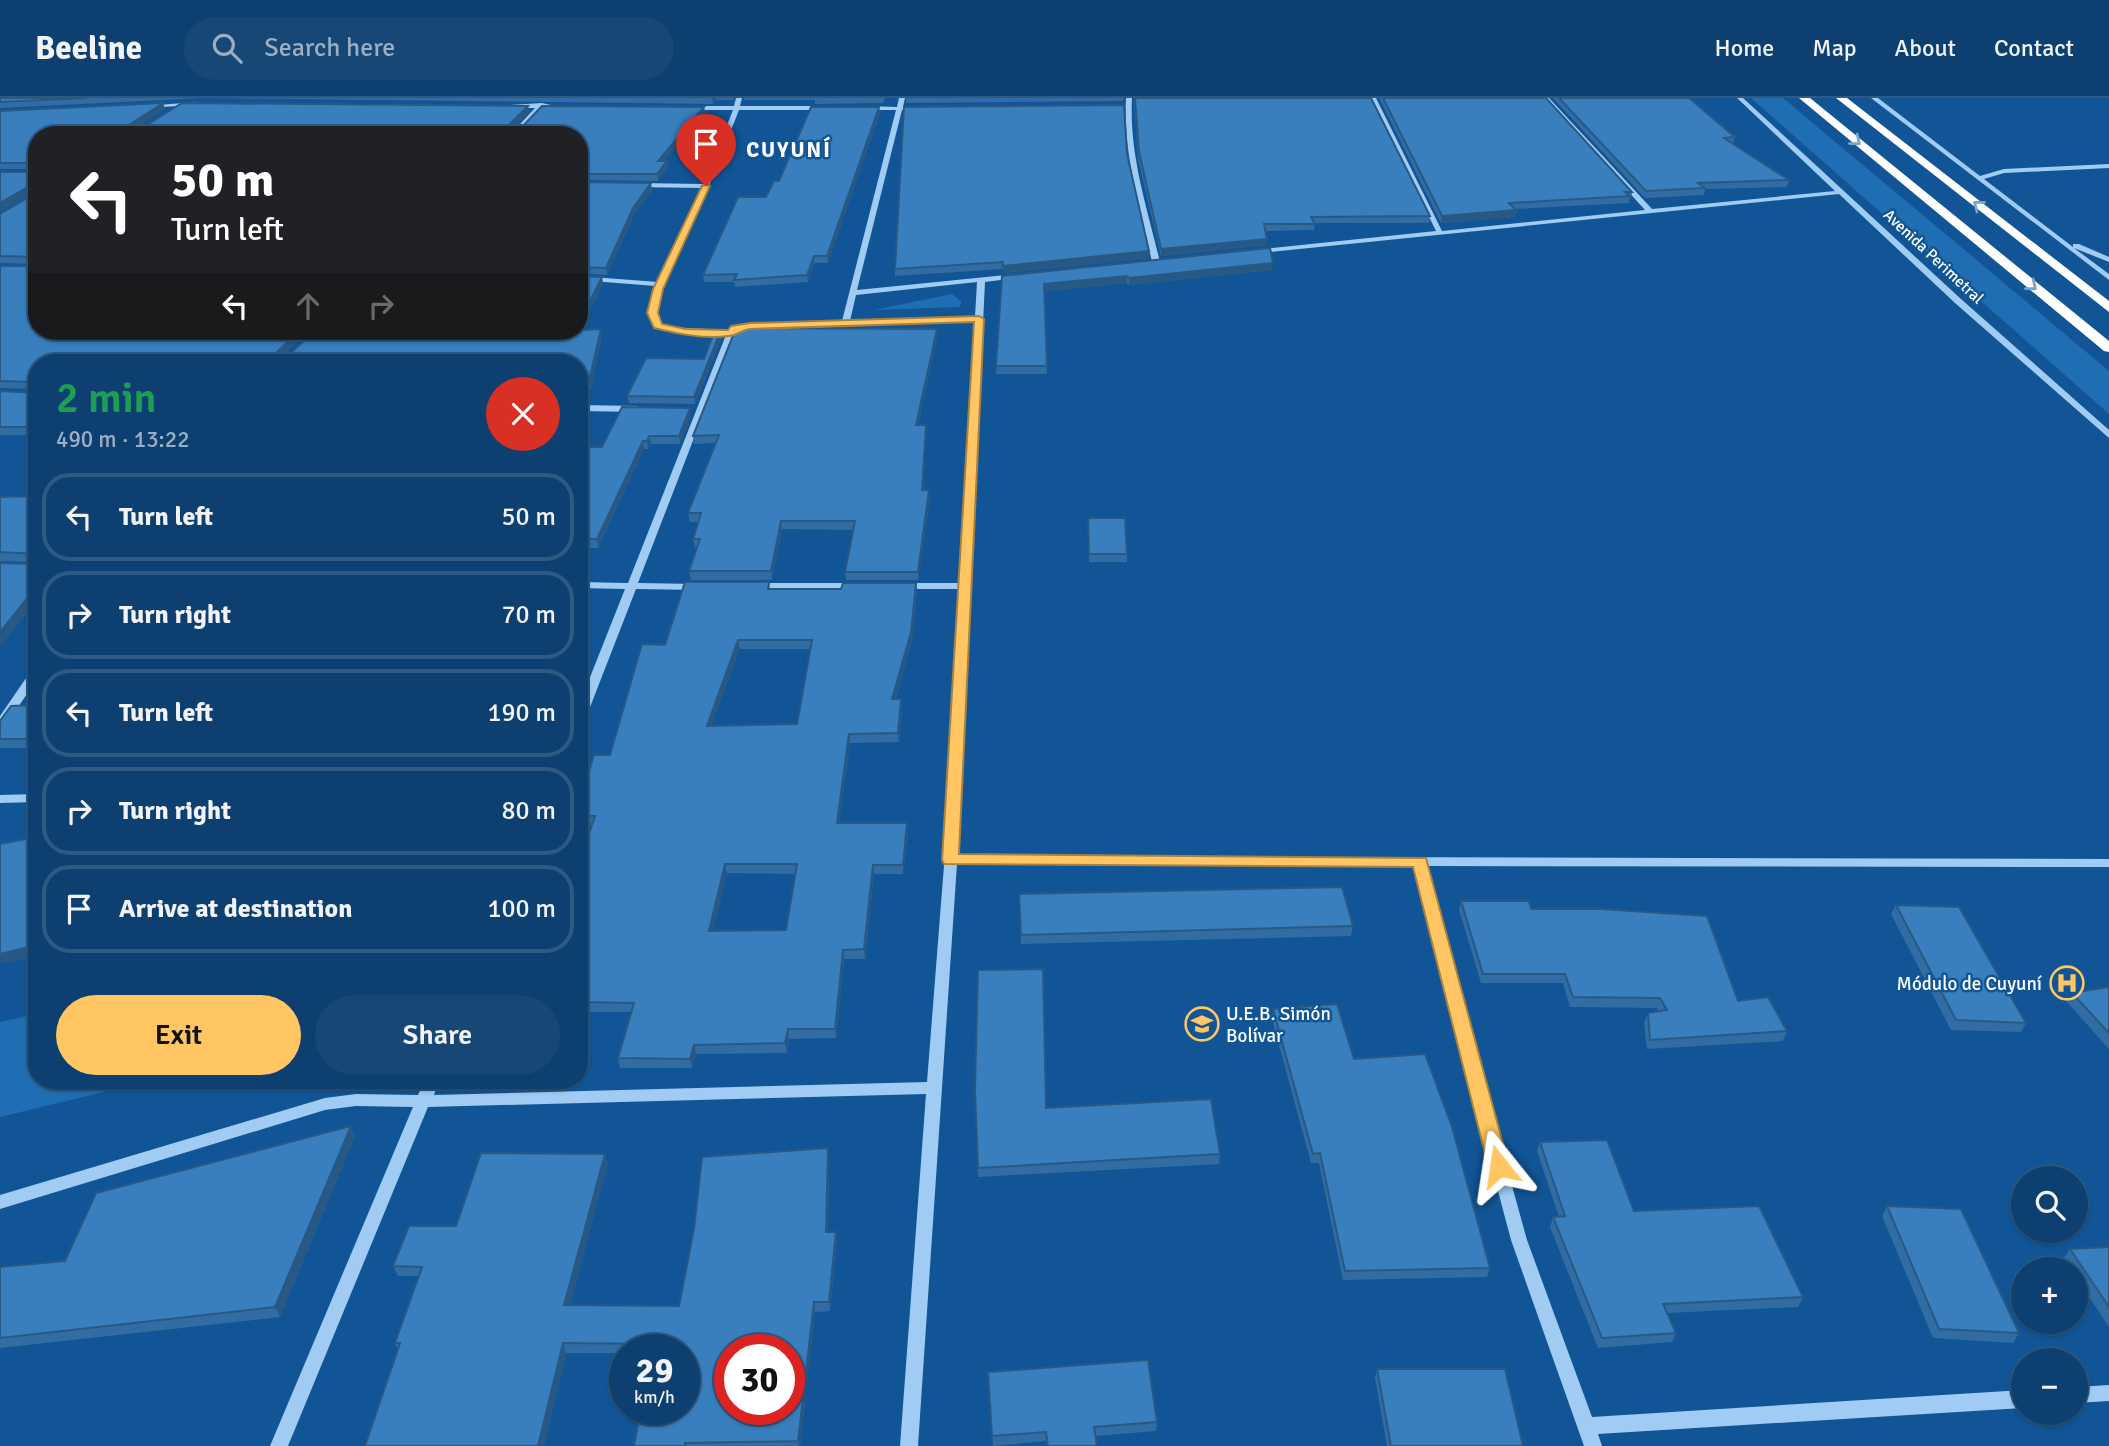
<!DOCTYPE html>
<html lang="en">
<head>
<meta charset="utf-8">
<style>
  :root { --surface:#0d4070; --page:#164775; --text:#f1f3f6; --muted:#9aafc3; --line:#2d5983; --accent:#ffc663 }
  body { margin:0; font-family:Signika,sans-serif; background:var(--page); color:var(--text); height:100vh; display:flex; flex-direction:column; font-size:26px; white-space:nowrap }
  * { box-sizing:border-box; margin:0 }
  p { font-size:23px; color:var(--muted) }
  .icon { flex:none; width:38px; height:38px; fill:none; stroke:currentColor; stroke-width:2; stroke-linecap:round; stroke-linejoin:round }
  .map { position:relative; flex:1; overflow:hidden }
  .side { position:absolute; left:28px; top:256px; width:560px; height:735px; display:flex; flex-direction:column; background:var(--surface); border-radius:28px; box-shadow:0 2px 5px #0004,0 0 0 2px var(--line) }
  .side>* { flex:none }
  .banner { position:absolute; left:28px; top:28px; width:560px; height:214px; border-radius:28px; box-shadow:0 2px 5px #0004,0 0 0 2px var(--line); background:#202124; color:#fff; overflow:hidden }
  .controls { position:absolute; left:2011px; top:1068px; display:grid; gap:14px }
  .controls a { display:grid; place-items:center; width:77px; height:77px; border-radius:50%; background:var(--surface); box-shadow:0 2px 5px #0004,0 0 0 2px var(--line); font-size:35px }
  .speed { position:absolute; left:609px; top:1236px; display:flex; gap:14px; font-size:35px; font-weight:700; text-align:center }
  .speed>* { display:grid; place-content:center; width:91px; height:91px; border-radius:50%; background:var(--surface); box-shadow:0 2px 5px #0004,0 0 0 2px var(--line); line-height:1 }
  .speed small { font-size:18px; font-weight:400 }
  .speed .limit { border:10px solid #d22; background:#fff; color:#111 }
  .pin { position:absolute; display:grid; place-items:center; width:60px; height:60px; color:#fff; margin:-72px -30px; border-radius:50% 50% 50% 0; rotate:-45deg; box-shadow:0 0 7px #0007 }
  .pin .icon { rotate:45deg }
  .me { position:absolute; width:77px; margin:-38px; rotate:345deg; stroke-linejoin:round; filter:drop-shadow(0 0 5px #0008) }
  .turn { display:flex; align-items:center; gap:24px; height:147px; padding:0 28px; font-size:32px }
  .turn .icon { width:91px; height:91px; stroke-width:2.5 }
  .turn b { display:block; font-size:49px; line-height:60px }
  .lanes { display:flex; align-items:center; height:66px; padding:0 28px; background:#0003; justify-content:center; gap:35px; direction:ltr }
  .lanes .off { opacity:.35 }
  .round { display:grid; place-items:center; flex:none; width:74px; height:74px; border-radius:37px; background:var(--page) }
  .headline { display:flex; align-items:center; justify-content:space-between; height:119px; padding:0 28px }
  h1 { font-size:42px; font-weight:600; line-height:52px; color:#1e9e55 }
  .primary-button { display:flex; gap:14px; margin-top:auto; padding:14px 28px }
  .primary-button a { flex:1; height:80px; border-radius:42px; background:var(--accent); color:#111; font-size:28px; font-weight:600; line-height:80px; text-align:center }
  .primary-button a+a { background:var(--page); color:var(--text) }
  ul { padding:0; list-style:none }
  li { display:flex; align-items:center; gap:21px; height:88px; margin:0 14px 10px; padding:0 14px; border:4px solid var(--line); border-radius:28px }
  li div { flex:1 }
  li b { display:block; font-size:26px }
  li em { font-style:normal }
  header { display:flex; align-items:center; gap:42px; box-sizing:border-box; height:98px; padding:0 35px; background:var(--surface); border-bottom:2px solid var(--line) }
  header strong { font-size:33px }
  nav { display:flex; gap:38px; margin-inline-start:auto; font-size:24px }
  .search { width:490px; height:63px; background:var(--page); display:flex; align-items:center; gap:18px; box-sizing:border-box; padding:0 24px; border-radius:38px; color:var(--muted); font-size:26px }
  .map>svg:first-child { display:block }
</style>
</head>
<body>
<header>
<strong>Beeline</strong>
<div class="search"><svg class="icon" aria-label="search" viewBox="0 0 24 24"><circle cx="10" cy="10" r="6"/><path d="M15 15l6 6"/></svg>Search here</div>
<nav><a>Home</a><a>Map</a><a>About</a><a>Contact</a></nav>
</header>
<div class="map">
<svg width="2109" height="1348" viewBox="0 0 2109 1348">
  <rect width="100%" height="100%" fill="#115596"/>
  <!-- green -->
  <path fill="#1f6eb3" d="M1751,0H1783L2109,273V316Z
    M952,196L962,204L959,209L874,212Z
    M37,916V982H153L0,1019V924Z"/>
  <g fill="none" stroke-linecap="round" stroke-linejoin="round">
    <!-- minor -->
    <path fill="#a0ccf4" fill-rule="evenodd" d="M736,0H742L740,8H825L828,10L825,12H739L699,113L662,191L656,215L660,226L667,229L728,232L729,230L750,226L842,223L896,12H865L862,10L865,8L897,9L899,0H905L903,9L923,11L920,13L902,12L857,192L1016,176L1020,178L1016,180L985,184L957,758L2109,761V769L1427,768L1466,921L1527,1142L1592,1319L2023,1292V1310L1598,1336L1602,1348H1584L1511,1142L1452,921L1414,768L957,766L918,1348H900L926,996L428,1009L288,1348H270L413,1009L356,1008L325,1012L0,1111V1097L325,1000L356,996L418,997L425,982H439L434,997L927,984L947,729L960,491H902L897,488L902,485H960L975,224L750,230L735,234L638,485L698,486L703,489L698,492L636,491L585,622L579,625V607L625,491L579,490V484L628,485L726,237L666,233L654,230L648,215L656,188L579,182V178L658,184L702,90L636,89L633,87L636,85L704,86L733,12H690L687,10L690,8H734ZM977,184L975,219L850,223L856,197Z
      M1126,0H1132C1129,57 1147,109 1160,164L1156,166L1152,164C1140,109 1123,57 1126,0Z
      M1370,0H1376L1442,133L1645,112L1543,0H1549L1652,111L1835,93L1737,0H1743L1961,201L2109,332V340L1955,205L1839,96L1250,156V152H1253L1436,133Z
      M1871,0H1878L1980,78L2004,71L2109,66V70L2004,75L1984,81L2073,149V146H2079L2109,159V164L2074,150L2109,176V182Z
      M197,4L195,7L147,10L144,8Z
      M542,5L559,9L542,10L517,37H510L535,10H511L509,7Z
      M579,307L637,308L641,311L637,314L579,313Z
      M755,485H859L864,488L859,491L751,490L750,488Z
      M37,569V581L4,630L0,631V618L33,570Z
      M37,696V704L0,705V697Z
      M2109,1287V1303L2076,1305V1289Z"/>
    <!-- highway -->
    <path fill="#fff" fill-rule="evenodd" d="M1799,0H1810L2109,243V254L2104,253Z
      M1836,0H1847L2109,203V214Z"/>
  </g>
  <!-- wall -->
  <path fill="#316da3" fill-rule="evenodd" d="M0,0H734L733,2H717L713,6L202,0L0,10Z
    M744,0H885L883,5L815,6V2H744Z
    M906,0H1124L1123,3L906,5Z
    M1134,0H1371L1430,118L1429,125H1315L1314,132L1266,133L1267,141V147L1161,158L1138,61Z
    M1379,0H1546L1632,94L1631,100H1630L1629,105L1515,111L1516,112L1515,119L1441,125Z
    M1553,0H1689L1735,39L1733,45L1789,82L1787,89L1705,91L1704,97L1645,100Z
    M163,5L165,11L131,33L529,14L510,33L704,9L705,15L664,63H667L668,69L658,83L579,82V37H37L308,233L282,258H288L602,179L603,186L581,232L602,238L591,291H579V264H37V337H0V293L34,295L35,291L0,290V168H34V166L0,165V116L36,95V93L0,113V74H34L36,71H0V13Z
    M880,15L828,165H814L808,184L735,189L734,184H704L703,177L779,83Z
    M1127,56L1149,160L1003,175V171L895,178V171Z
    M579,84L652,92L634,117L607,177L579,175Z
    M1272,172L1129,187L1127,185L1044,193L1047,276H996L1002,178Z
    M721,232L722,239L695,306L629,305L627,298L704,261Z
    M937,239L918,327L926,335L923,392H929L930,400L918,482H846L845,474L853,432L782,431L772,482H691L689,473L697,450H695L693,441L698,424H690L688,415L716,345L694,346L693,338Z
    M691,318L680,346H651L648,351H644L598,450H579V349H602Z
    M37,398V502L0,548V465L33,466L35,464L0,463V399Z
    M1088,420L1127,456V464H1089Z
    M769,484L770,491H841L916,485L917,493L912,542L896,601H901L902,610L899,644L850,645L839,725L908,734L903,776H874L865,861H844L836,940L789,941L787,955L696,956L692,970H620L618,960L631,914H579V765L592,727L579,728V705L610,657L665,547ZM740,551H811L797,626L711,627ZM727,775L795,776L786,832L713,833Z
    M37,607V650H0V623Z
    M1019,796L1353,828L1351,838L1021,846Z
    M1461,803L1531,811L1738,903L1787,933L1783,943L1647,951L1644,925L1648,915L1659,914L1657,910L1570,909L1563,885H1481L1459,812Z
    M1896,807L2026,925L2021,934L1951,932L1891,816Z
    M2109,889V951L2067,904L2072,895Z
    M1273,911L1354,961L1490,1170L1487,1179L1343,1182L1319,1065H1311L1272,921Z
    M1046,1010L1220,1056L1219,1066L978,1079V1070Z
    M355,1038L280,1219L0,1250V1169L65,1163Z
    M1540,1044L1634,1113L1803,1199L1798,1209L1667,1215L1676,1235L1672,1244L1598,1250L1550,1129L1553,1119H1559L1537,1053Z
    M829,1060L828,1134L837,1143L830,1213L815,1214L800,1348H634L684,1251H625V1255H566L544,1348H365L398,1252L395,1245L419,1178H398L393,1168L456,1128L608,1065L570,1207L679,1208Z
    M1887,1108L2019,1235L2013,1245L1933,1240L1882,1118Z
    M2109,1149V1229L2076,1179V1171H2070L2063,1161L2070,1151Z
    M1377,1271L1523,1348H1387L1375,1280Z
    M988,1274L1157,1324L1156,1333L1096,1338L1097,1348H1047L1046,1343L993,1348Z"/>
  <!-- shaded-wall -->
  <path fill="#285985" d="M712,0H716L717,2L713,6Z
    M163,5L165,11L129,35L126,29Z
    M528,8L529,14L508,35L507,29Z
    M704,9L705,15L659,69L658,63Z
    M879,9L880,15L828,165L827,158Z
    M667,63L668,69L658,83L657,76Z
    M35,85L37,92L0,113V105Z
    M651,85L652,92L634,117L607,177L606,170L633,110Z
    M1516,112L1515,119L1441,125L1442,118Z
    M1267,141V147L1161,158V151Z
    M1149,153V160L1003,175V168Z
    M814,158V165L808,184L807,177Z
    M1273,165L1272,172L1129,187V180Z
    M1127,178V185L1044,193V186Z
    M602,179L603,186L579,236V225Z
    M601,231L602,238L591,291L589,283Z
    M937,231V239L916,335V327Z
    M721,232L722,239L695,306L694,299Z
    M299,233H308L278,262L276,258V255Z
    M690,310L691,318L680,346L679,338Z
    M926,327V335L923,400L922,392Z
    M649,338L651,346L648,351L647,343Z
    M643,343L644,351L598,450L597,441Z
    M929,392L930,400L918,482V474Z
    M781,423L782,431L772,482L771,473Z
    M916,485L917,493L912,542L893,610L892,601Z
    M37,488V502L0,548V534Z
    M738,542L740,551L708,637L707,628Z
    M901,601L902,610L899,644L898,635Z
    M849,636L850,645L838,734L837,725Z
    M907,725L908,734L903,776V767Z
    M725,766L727,775L711,843L709,833Z
    M873,767L874,776L865,861L864,851Z
    M37,847V858L0,866V856Z
    M843,852L844,861L836,940L835,931Z
    M788,931L789,941L787,955L785,945Z
    M694,947L696,956L692,970L690,961Z
    M351,1028L355,1038L280,1219L275,1209Z
    M828,1050L829,1060L828,1143L826,1134Z
    M605,1056L608,1065L568,1217L564,1207Z
    M836,1134L837,1143L830,1213L829,1204Z
    M814,1204L815,1214L800,1348H798V1343Z
    M563,1245L566,1255L544,1348H538Z"/>
  <!-- building -->
  <path fill="#397fbe" stroke="#285985" stroke-width="2" fill-rule="evenodd" d="M0,0H86L0,4Z
    M1135,0H1371L1430,118L1311,119L1315,126H1264L1267,141L1161,151L1139,54Z
    M1383,0H1546L1632,94H1625L1630,98L1509,105L1516,112L1442,118Z
    M1559,0H1689L1735,39L1724,40L1789,82L1698,85L1705,90L1646,93Z
    M163,5L126,29L128,34L137,33L182,5L528,8L507,29L509,34L518,33L542,8L704,9L658,63H667L657,76H579V37H37V67L34,65H0V13Z
    M1124,7L1127,56L1149,153L1003,168V164L895,171L904,9Z
    M811,9H879L827,158H814L807,177L734,182L737,176L703,177L738,99H766L774,83H779Z
    M37,69V233H299L276,255V258H288L314,233H579V231L580,232L601,231L589,283H579V264H37V329H0V293L34,295L36,286L34,284L0,283V168H34L36,159L0,158V116L36,95L35,85L0,105V74H34Z
    M579,84L651,85L633,110L606,170L579,169Z
    M1270,150L1273,165L1129,180L1127,178L1044,186L1047,268H996L1002,178Z
    M579,178L602,179L579,225Z
    M736,230L937,231L916,327H926L922,392H929L918,474H845L855,423H781L771,473H689L700,441H693L701,415H688L719,337L693,338Z
    M715,232H721L694,299L627,298L646,260L704,261Z
    M622,309L690,310L679,338H649L647,343H643L597,441H579V349H602Z
    M37,398V488L0,534V465L33,466L36,464L35,456L0,454V399Z
    M1088,420H1125L1127,456H1089Z
    M685,484H769L768,491H841L843,485H916L911,534L892,601H901L898,635L849,636L837,725H907L903,767H873L864,851L843,852L835,931H788L785,945L694,947L690,961L618,960L634,905L579,904V765L595,718H579V705L594,657H610L642,546L665,547ZM738,542H812L797,626L707,628ZM725,766H797L786,832L709,833Z
    M37,607V641H0V623L11,608Z
    M37,739V847L0,856V746Z
    M1342,789L1353,828L1021,837L1019,796Z
    M1461,803H1529L1531,811H1601L1707,818L1738,903L1768,899L1787,933L1650,942L1648,915L1667,912L1660,900L1573,899L1565,876H1483Z
    M1896,807L1959,809L2026,925L1956,922Z
    M1043,871L1046,1010L1211,1001L1220,1056L978,1070L975,992L978,872Z
    M2109,889V935L2072,895Z
    M1337,906L1354,961L1425,956L1452,1029L1490,1170L1345,1173L1320,1055L1313,1056L1273,911Z
    M351,1028L275,1209L0,1240V1169L65,1163L96,1095Z
    M1607,1042L1634,1113L1759,1108L1803,1199L1663,1206L1676,1235L1602,1240L1553,1119L1565,1118L1540,1044Z
    M828,1050L826,1134H836L829,1204H814L798,1343L685,1345V1348H634L641,1311H684V1251H652L653,1246L563,1245L538,1348H365L400,1245H395L422,1169L393,1168L409,1128H456L481,1055L605,1056L564,1207L679,1208L694,1131L702,1059ZM730,1251H789V1311H730Z
    M1887,1108L1961,1111L2019,1235L1939,1231Z
    M2109,1149V1209L2070,1151Z
    M1148,1262L1157,1324L1094,1329L1097,1348H1048L1046,1334L992,1338L988,1274Z
    M1377,1271H1505L1523,1348H1391Z"/>
  <!-- one-way arrows -->
  <defs><path id="oneway-chevron" d="M-2-3.5L2.5 0L-2 3.5" fill="none" stroke-width="1.6" stroke-linecap="round" stroke-linejoin="round" transform="scale(1.75)"/></defs>
  <g stroke="#7ca2c5">
    <use href="#oneway-chevron" transform="translate(1856 43) rotate(39)"/>
    <use href="#oneway-chevron" transform="translate(1978 107) rotate(-142)"/>
    <use href="#oneway-chevron" transform="translate(2032 188) rotate(39)"/>
  </g>
  <!-- route -->
  <path fill="#ffc663" stroke="#a68140" stroke-width="2" d="M706,86L710,88L663,191L658,215L662,226L686,231L728,232L731,228L750,225L979,218L984,221L959,756L1426,760L1509,1068L1506,1074L1499,1077L1492,1074L1488,1068L1413,769L944,766L942,762L974,224L750,231C741,232 736,238 729,238C703,241 678,236 654,230L647,215L653,191L702,88Z"/>
  <!-- icons -->
  <defs>
    <symbol id="hospital-ring" viewBox="-11 -11 22 22"><circle r="9.5" fill="#115596" stroke="#ffc663" stroke-width="1.5"/><path d="M-5-5h3v3.5h4V-5h3V5h-3V1.5h-4V5h-3Z" fill="#ffc663"/></symbol>
    <symbol id="school-ring" viewBox="-11 -11 22 22"><circle r="9.5" fill="#115596" stroke="#ffc663" stroke-width="1.5"/><path d="M0-5L7-2L0 1L-7-2ZM-4 1L0 2.5L4 1V4Q0 6-4 4Z" fill="#ffc663"/></symbol>
  </defs>
  <g fill-rule="evenodd">
    <use href="#hospital-ring" x="2048" y="866" width="38" height="38"/>
    <use href="#school-ring" x="1183" y="907" width="38" height="38"/>
  </g>
  <g text-anchor="middle" stroke-width="5" stroke-linejoin="round" paint-order="stroke">
    <!-- far-street labels -->
    <g font-size="16" fill="#fff" stroke="#115596">
      <text transform="translate(1934 158) rotate(43)" y="6">Avenida Perimetral</text>
    </g>
    <!-- poi labels -->
    <g font-size="19" fill="#fff" stroke="#115596" text-anchor="end">
      <text x="2042" y="892">Módulo de Cuyuní</text>
      <text x="1226" y="922" text-anchor="start">U.E.B. Simón<tspan x="1226" dy="22">Bolívar</tspan></text>
    </g>
    <!-- far-district labels -->
    <g font-size="21" font-weight="bold" letter-spacing="2" fill="#fff" stroke="#115596">
      <text x="789" y="59">CUYUNÍ</text>
    </g>
  </g>
</svg>
<div class="controls">
<a><svg class="icon" aria-label="search" viewBox="0 0 24 24"><circle cx="10" cy="10" r="6"/><path d="M15 15l6 6"/></svg></a>
<a>+</a>
<a>−</a>
</div>
<div class="speed"><div>29<small>km/h</small></div><div class="limit">30</div></div>
<div class="pin" style="left:706px;top:88px;background:#d93025"><svg class="icon" aria-label="arrive" viewBox="0 0 24 24"><path d="M6 21V4h12l-3 4 3 4H6"/></svg></div>
<svg class="me" style="left:1499px;top:1068px" viewBox="-20 -20 40 40"><path d="M0-17L14 15 0 8-14 15z" fill="#ffc663" stroke="#fff" stroke-width="4"/></svg>
<div class="banner">
<div class="turn"><svg class="icon" aria-label="left" viewBox="0 0 24 24"><path d="M17 20v-9H6M10 6l-5 5 5 5"/></svg><div><b>50 m</b>Turn left</div></div>
<div class="lanes"><svg class="icon" aria-label="left" viewBox="0 0 24 24"><path d="M17 20v-9H6M10 6l-5 5 5 5"/></svg><svg class="icon off" aria-label="ahead" viewBox="0 0 24 24"><path d="M12 20V5M6 11l6-6 6 6"/></svg><svg class="icon off" aria-label="right" viewBox="0 0 24 24"><path d="M7 20v-9h11M14 6l5 5-5 5"/></svg></div>
</div>
<section class="side">
<div class="headline"><div><h1>2 min</h1><p>490 m · 13:22</p></div><a class="round" style="background:#d93025;color:#fff"><svg class="icon" aria-label="close" viewBox="0 0 24 24"><path d="M6 6l12 12M18 6L6 18"/></svg></a></div>
<ul>
<li><svg class="icon" aria-label="left" viewBox="0 0 24 24"><path d="M17 20v-9H6M10 6l-5 5 5 5"/></svg><div><b>Turn left</b></div><em>50 m</em></li>
<li><svg class="icon" aria-label="right" viewBox="0 0 24 24"><path d="M7 20v-9h11M14 6l5 5-5 5"/></svg><div><b>Turn right</b></div><em>70 m</em></li>
<li><svg class="icon" aria-label="left" viewBox="0 0 24 24"><path d="M17 20v-9H6M10 6l-5 5 5 5"/></svg><div><b>Turn left</b></div><em>190 m</em></li>
<li><svg class="icon" aria-label="right" viewBox="0 0 24 24"><path d="M7 20v-9h11M14 6l5 5-5 5"/></svg><div><b>Turn right</b></div><em>80 m</em></li>
<li><svg class="icon" aria-label="arrive" viewBox="0 0 24 24"><path d="M6 21V4h12l-3 4 3 4H6"/></svg><div><b>Arrive at destination</b></div><em>100 m</em></li>
</ul>
<div class="primary-button"><a>Exit</a><a>Share</a></div>
</section>
</div>
</body>
</html>
